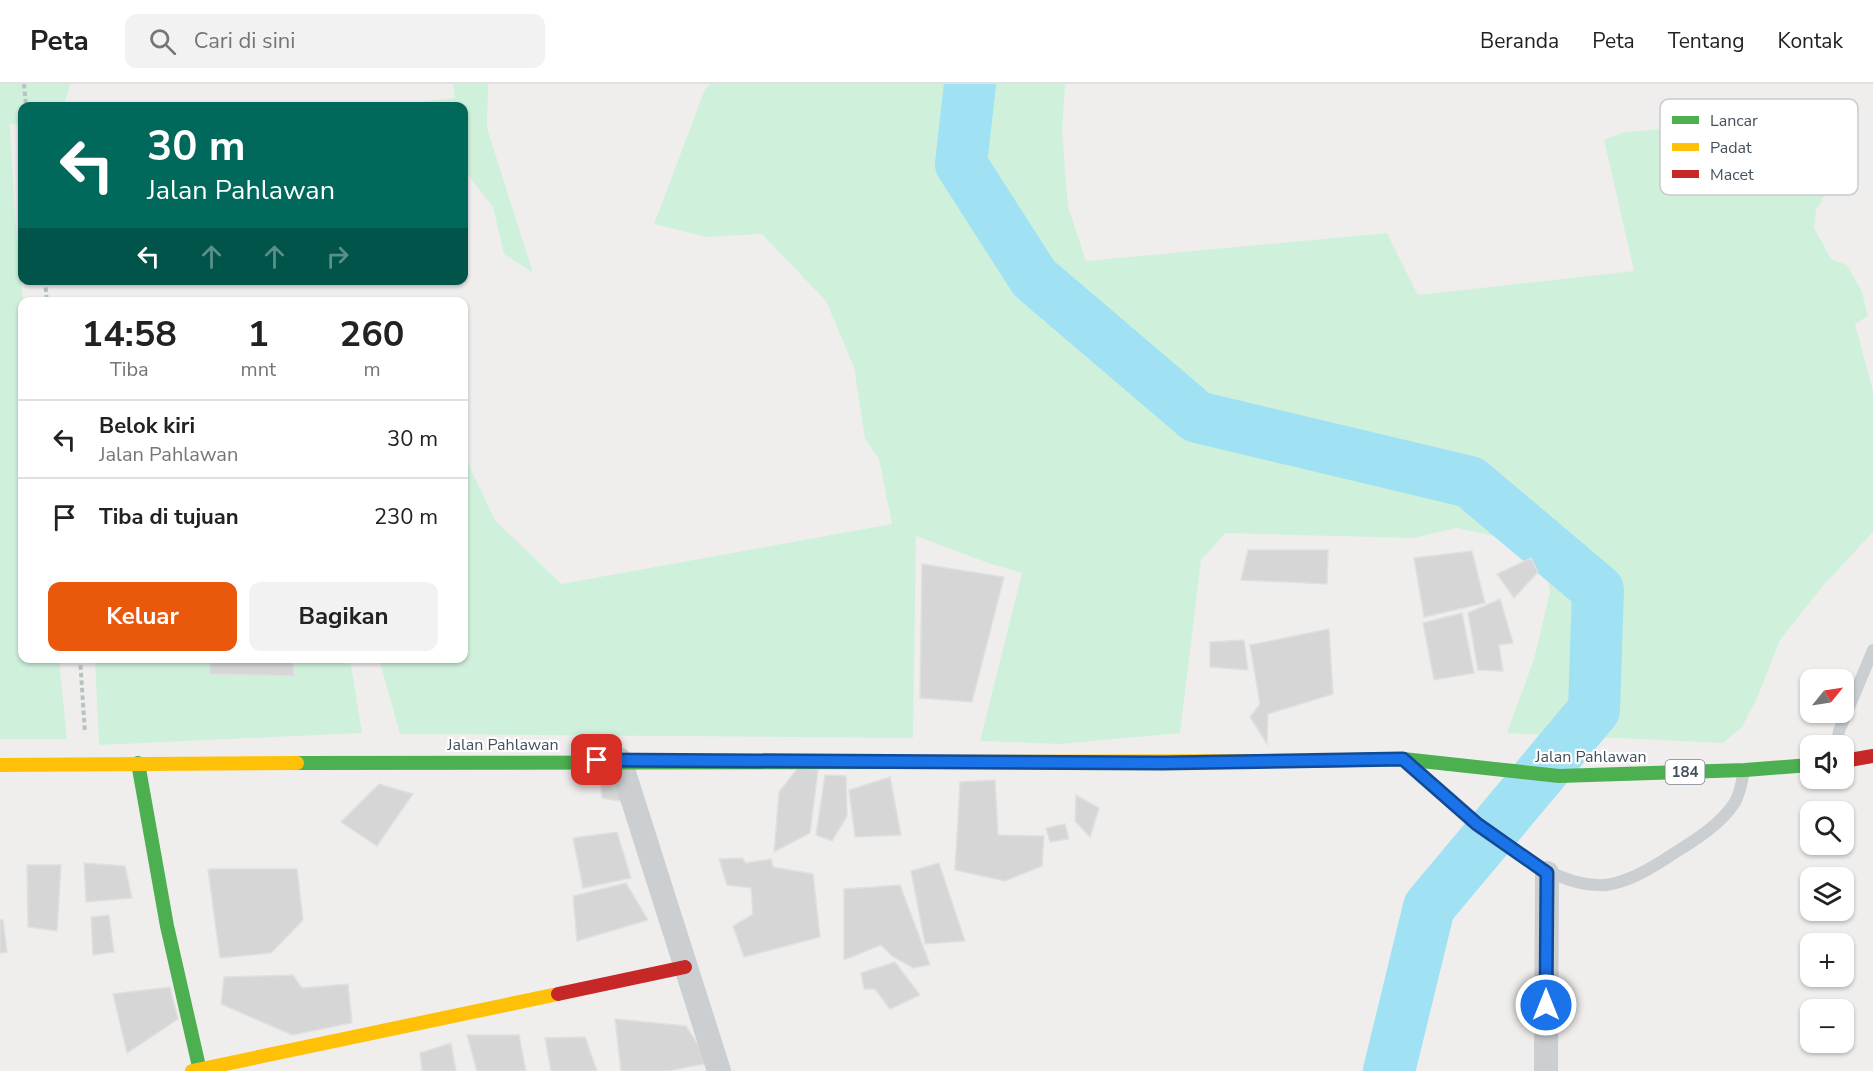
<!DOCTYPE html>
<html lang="id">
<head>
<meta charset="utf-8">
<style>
  :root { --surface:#fff; --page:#f2f2f2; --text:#222; --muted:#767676; --line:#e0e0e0; --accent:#ea580c }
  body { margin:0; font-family:"Nunito Sans",sans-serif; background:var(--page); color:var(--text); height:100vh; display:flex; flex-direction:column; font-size:22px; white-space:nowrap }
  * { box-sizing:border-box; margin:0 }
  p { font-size:20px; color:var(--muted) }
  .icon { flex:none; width:33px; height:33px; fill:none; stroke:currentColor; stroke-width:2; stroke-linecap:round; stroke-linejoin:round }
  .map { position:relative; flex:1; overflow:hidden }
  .drawer { position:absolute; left:18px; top:213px; width:450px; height:366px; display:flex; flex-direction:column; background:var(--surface); border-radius:12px; box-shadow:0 2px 4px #0004 }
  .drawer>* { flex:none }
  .banner { position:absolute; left:18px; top:18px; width:450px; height:183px; border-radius:12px; box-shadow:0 2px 4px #0004; background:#00695c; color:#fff; overflow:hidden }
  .needle { width:39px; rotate:60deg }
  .controls { position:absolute; left:1800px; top:585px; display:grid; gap:12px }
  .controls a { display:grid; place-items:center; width:54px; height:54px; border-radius:12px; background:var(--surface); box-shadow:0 2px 4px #0004; font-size:30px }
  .pin { position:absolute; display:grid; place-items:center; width:51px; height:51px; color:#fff; margin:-26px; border-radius:12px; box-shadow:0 3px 9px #0006 }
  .me { position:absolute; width:66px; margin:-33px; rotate:0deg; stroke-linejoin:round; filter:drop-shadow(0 0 4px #0008) }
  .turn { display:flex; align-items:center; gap:21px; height:126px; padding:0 30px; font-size:27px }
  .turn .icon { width:78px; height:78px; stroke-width:2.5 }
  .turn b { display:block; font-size:42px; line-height:51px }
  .lanes { display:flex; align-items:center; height:57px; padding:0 30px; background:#0003; justify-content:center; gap:30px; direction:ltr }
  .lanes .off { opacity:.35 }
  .eta { display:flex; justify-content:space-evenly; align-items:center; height:102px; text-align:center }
  .eta b { font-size:36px; font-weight:700; line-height:42px }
  .button { display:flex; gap:12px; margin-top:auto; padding:12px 30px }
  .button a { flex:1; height:69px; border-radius:12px; background:var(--accent); color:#fff; font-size:24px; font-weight:700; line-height:69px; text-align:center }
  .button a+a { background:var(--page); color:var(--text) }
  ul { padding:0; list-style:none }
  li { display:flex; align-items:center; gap:18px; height:78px; padding:0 30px; border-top:2px solid var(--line) }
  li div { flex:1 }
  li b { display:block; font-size:22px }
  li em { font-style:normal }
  header { display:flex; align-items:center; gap:36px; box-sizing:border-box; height:84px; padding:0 30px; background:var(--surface); border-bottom:2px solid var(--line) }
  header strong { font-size:28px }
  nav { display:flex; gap:33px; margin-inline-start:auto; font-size:21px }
  .search { width:420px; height:54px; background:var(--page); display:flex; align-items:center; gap:15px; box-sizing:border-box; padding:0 21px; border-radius:12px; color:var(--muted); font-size:22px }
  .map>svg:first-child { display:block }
</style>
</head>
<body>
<header>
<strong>Peta</strong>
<div class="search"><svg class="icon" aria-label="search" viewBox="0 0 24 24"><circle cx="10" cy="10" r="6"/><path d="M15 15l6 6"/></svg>Cari di sini</div>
<nav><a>Beranda</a><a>Peta</a><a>Tentang</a><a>Kontak</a></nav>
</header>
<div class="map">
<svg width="1873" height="987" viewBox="0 0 1873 987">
  <rect width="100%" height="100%" fill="#efeeed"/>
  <!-- green -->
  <path fill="#cff1dc" d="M0,0H70L64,22H22V42L10,40L15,133L23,217L22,574L59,575L67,655H0Z
    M453,0H488L487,44L533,189L504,170L493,123L464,86V22H385L455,14Z
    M711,0H1065L1062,46L1068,122L1086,177L1387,149L1418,211L1634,187L1604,56L1624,48L1780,36L1825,95L1824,113L1816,126L1814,144L1831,175L1847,181L1862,208L1868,232L1855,240L1873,307V448L1822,503L1780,556L1758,612L1742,643L1723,659L1507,649L1534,575L1550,508L1547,484L1522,458L1456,444L1413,454L1225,449L1201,476L1180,649L1060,660L980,657L1022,489L991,480L916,452L913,654L400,650L379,575L464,574V371L495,436L561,500L892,440L879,375L865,355L854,283L826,217L762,150L706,153L654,140L705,5Z
    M95,575H350L362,649L99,661Z"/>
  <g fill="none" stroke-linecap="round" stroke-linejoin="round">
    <!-- river -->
    <path stroke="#a0e1f3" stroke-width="52" d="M970,0L961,80L1034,194L1197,333L1470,398L1598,506L1594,626L1429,823L1389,987"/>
  </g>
  <!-- building -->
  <path fill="#d6d6d7" stroke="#e0e0e0" stroke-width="1.5" d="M1248,466H1328L1327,500L1241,496Z
    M1472,467L1485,519L1424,533L1414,474Z
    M1531,474L1538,488L1514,514L1497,490Z
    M922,480L1004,493L972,618L920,614Z
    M1500,515L1513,559L1499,561L1503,587L1478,586L1468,529Z
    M1462,529L1474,589L1434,596L1423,539Z
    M1329,545L1333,610L1268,630L1267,660L1250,633L1260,620L1250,561Z
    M1244,556L1248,586L1210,583V558Z
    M209,574H293L294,592L210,590Z
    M797,685L818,686L810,749L774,768L779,708Z
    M619,689L627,718L602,714L600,693Z
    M825,691L846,692L847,732L832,757L816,751Z
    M890,693L901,751L855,753L849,706Z
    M995,696L998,751L1044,752L1042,782L1005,797L955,786L960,698Z
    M379,700L413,710L377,762L341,738Z
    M1076,711L1099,724L1090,753L1075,737Z
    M1065,740L1069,755L1050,758L1046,744Z
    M617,748L631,794L583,804L573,754Z
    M742,774L746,779L771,775L773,783L813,790L820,853L744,873L733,842L753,830L751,804L727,801L719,775Z
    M84,779L125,782L132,814L86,818Z
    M939,779L965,857L925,860L911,787Z
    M27,781H61L57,847L28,843Z
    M208,785H297L303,836L271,869L220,874Z
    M626,799L648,836L577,857L573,812Z
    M900,801L930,881L913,884L892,872L881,861L844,876V805Z
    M109,831L114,868L93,871L91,833Z
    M0,836H3L7,868L0,869Z
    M895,878L920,911L890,925L875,905H864L861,889Z
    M293,891L302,904L348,900L352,939L292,951L221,920L224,893Z
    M170,903L178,935L127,969L113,910Z
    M615,935L686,942L710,979L667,987H621Z
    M467,951H519L526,987H477Z
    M585,953L597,987H551L545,954Z
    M451,959L456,987H422L420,969Z"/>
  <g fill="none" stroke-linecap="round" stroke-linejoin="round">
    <!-- path -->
    <path stroke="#b6c4c1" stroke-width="4" stroke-dasharray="4.5 3" stroke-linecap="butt" d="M24,0L26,22
      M45,196L47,218
      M80,574L85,649"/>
    <!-- lane -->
    <path stroke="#cbcfd2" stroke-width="12" d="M1837,662L1839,647L1873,566
      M1414,685C1459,724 1535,799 1597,801C1623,803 1655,782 1676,768C1697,755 1722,739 1735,718C1740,710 1742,697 1744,687"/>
    <!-- street -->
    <path stroke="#cbcfd2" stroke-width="24" d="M620,676L719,987
      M1546,987L1547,789"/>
    <!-- fast -->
    <path stroke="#4caf50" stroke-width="14" d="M1307,677L1403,675L1559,692L1745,686L1810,681
      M138,679L167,842L200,987
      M297,679L895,678"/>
    <!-- slow -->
    <path stroke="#ffc107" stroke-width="14" d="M895,678L1307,677
      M0,681L297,679
      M192,987L558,910"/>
    <!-- jam -->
    <path stroke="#c62828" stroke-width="14" d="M1844,677L1873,672
      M558,910L685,883"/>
  </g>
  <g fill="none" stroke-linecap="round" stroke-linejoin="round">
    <defs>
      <path id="route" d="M597,676L1163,679L1403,675L1477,740L1547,789L1546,921"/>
    </defs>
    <!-- route casing -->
    <use href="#route" stroke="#114b97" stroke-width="15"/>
    <!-- route -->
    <use href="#route" stroke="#1a73e8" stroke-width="10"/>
  </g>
  <g text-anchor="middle" stroke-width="4.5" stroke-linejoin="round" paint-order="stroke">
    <!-- shield labels -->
    <rect fill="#fff" stroke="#7b848d" stroke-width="1.5" x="1665.5" y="676" width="39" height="24" rx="4.5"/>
    <g font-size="15" font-weight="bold" fill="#43505c">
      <text x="1685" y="693">184</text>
    </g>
    <!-- street labels -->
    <g font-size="16" fill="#43505c" stroke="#fff">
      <text x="503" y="666">Jalan Pahlawan</text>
      <text x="1591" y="678">Jalan Pahlawan</text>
    </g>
  </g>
  <!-- legend -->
  <rect x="1660" y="15" width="198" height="96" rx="9" fill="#fff" stroke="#c7cace" stroke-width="1.5"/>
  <rect x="1672" y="32" width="27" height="8" fill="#4caf50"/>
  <rect x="1672" y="59" width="27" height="8" fill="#ffc107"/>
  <rect x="1672" y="86" width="27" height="8" fill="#c62828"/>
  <g font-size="16" fill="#43505c">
    <text x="1710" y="42">Lancar</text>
    <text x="1710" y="69">Padat</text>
    <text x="1710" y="96">Macet</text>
  </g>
</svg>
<div class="controls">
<a><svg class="needle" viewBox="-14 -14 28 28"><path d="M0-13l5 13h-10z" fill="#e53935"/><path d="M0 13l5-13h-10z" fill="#767676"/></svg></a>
<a><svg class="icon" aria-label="sound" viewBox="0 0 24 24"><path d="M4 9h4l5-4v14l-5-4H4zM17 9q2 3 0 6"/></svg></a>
<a><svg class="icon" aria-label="search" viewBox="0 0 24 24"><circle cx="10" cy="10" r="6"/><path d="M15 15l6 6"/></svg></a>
<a><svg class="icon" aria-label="layers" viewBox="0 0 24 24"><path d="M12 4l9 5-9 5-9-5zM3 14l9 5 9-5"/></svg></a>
<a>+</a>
<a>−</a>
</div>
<div class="pin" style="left:597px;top:676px;background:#d93025"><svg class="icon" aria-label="arrive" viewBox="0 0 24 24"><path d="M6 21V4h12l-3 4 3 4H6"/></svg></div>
<svg class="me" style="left:1546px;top:921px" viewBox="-20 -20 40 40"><circle r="17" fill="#1a73e8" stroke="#fff" stroke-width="3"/><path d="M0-11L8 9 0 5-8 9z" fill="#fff"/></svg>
<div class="banner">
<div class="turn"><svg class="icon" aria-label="left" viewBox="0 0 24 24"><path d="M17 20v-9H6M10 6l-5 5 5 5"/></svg><div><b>30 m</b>Jalan Pahlawan</div></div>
<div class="lanes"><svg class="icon" aria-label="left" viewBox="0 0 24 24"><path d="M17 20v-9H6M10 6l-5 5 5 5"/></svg><svg class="icon off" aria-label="ahead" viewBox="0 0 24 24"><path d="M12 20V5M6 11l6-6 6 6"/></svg><svg class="icon off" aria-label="ahead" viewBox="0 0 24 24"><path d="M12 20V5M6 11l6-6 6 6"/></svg><svg class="icon off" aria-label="right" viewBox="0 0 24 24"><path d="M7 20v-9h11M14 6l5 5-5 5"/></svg></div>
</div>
<section class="drawer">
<div class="eta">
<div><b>14:58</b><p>Tiba</p></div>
<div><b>1</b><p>mnt</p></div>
<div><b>260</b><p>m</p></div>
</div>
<ul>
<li><svg class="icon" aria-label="left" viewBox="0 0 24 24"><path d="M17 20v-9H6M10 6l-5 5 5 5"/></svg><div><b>Belok kiri</b><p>Jalan Pahlawan</p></div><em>30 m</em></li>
<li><svg class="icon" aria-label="arrive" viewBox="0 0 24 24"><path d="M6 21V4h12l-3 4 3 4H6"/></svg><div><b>Tiba di tujuan</b></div><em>230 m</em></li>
</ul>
<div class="button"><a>Keluar</a><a>Bagikan</a></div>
</section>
</div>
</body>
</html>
